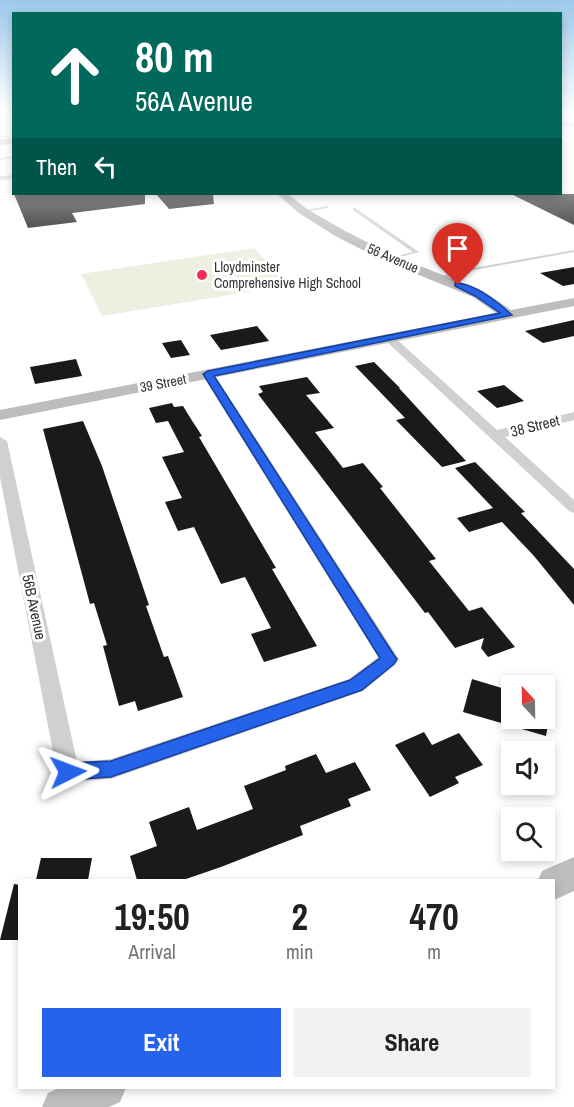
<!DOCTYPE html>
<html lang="en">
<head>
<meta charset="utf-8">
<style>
  :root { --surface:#fff; --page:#f2f2f2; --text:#202124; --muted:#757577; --accent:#2563eb }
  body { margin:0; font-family:"Archivo Narrow",sans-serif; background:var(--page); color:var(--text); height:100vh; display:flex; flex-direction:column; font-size:22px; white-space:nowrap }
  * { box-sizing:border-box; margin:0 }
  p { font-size:20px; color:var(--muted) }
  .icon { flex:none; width:33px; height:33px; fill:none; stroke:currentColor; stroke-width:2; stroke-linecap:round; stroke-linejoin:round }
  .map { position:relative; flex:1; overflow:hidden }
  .drawer { position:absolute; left:18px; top:879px; width:537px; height:210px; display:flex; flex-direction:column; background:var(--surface); border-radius:0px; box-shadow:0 3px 9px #0003 }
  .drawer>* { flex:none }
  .hud { position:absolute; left:12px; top:12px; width:550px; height:183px; border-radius:0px; box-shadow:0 3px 9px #0003; background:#00695c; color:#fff; overflow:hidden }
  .needle { width:39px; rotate:338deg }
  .fabs { position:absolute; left:501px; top:675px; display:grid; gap:12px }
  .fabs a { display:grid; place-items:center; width:54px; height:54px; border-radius:0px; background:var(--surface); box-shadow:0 3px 9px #0003; font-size:30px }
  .pin { position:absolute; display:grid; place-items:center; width:51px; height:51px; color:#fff; margin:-62px -26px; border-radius:50% 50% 50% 0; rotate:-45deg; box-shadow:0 0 6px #0007 }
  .pin .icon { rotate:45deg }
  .me { position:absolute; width:66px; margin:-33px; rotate:87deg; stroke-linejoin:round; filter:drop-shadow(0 0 4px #0008) }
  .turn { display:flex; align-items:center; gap:21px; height:126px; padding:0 24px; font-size:27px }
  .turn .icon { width:78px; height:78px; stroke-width:2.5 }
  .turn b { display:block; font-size:42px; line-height:51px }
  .then { display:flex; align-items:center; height:57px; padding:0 24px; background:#0003; gap:12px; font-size:22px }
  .eta { display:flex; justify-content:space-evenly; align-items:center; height:102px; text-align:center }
  .eta b { font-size:36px; font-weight:800; line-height:42px }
  .button { display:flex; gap:12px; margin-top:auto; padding:12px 24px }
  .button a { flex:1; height:69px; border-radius:0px; background:var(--accent); color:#fff; font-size:24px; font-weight:800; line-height:69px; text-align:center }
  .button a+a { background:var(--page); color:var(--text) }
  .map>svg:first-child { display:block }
</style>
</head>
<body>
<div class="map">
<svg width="574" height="1107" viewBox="0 0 574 1107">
  <rect width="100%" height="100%" fill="#fff"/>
  <!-- green -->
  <path fill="#ebf0e0" d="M254,248L290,285L102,316L81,274Z"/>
  <!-- building -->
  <path fill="#1a1a1a" d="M14,194H145V204L72,213L77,222L28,228Z
    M156,194H213L214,204L169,209Z
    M511,194H574V225Z
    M574,267V284L563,286L540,273Z
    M574,320V336L543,343L525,331Z
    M257,326L269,341L221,350L210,335Z
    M181,340L190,355L171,358L162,343Z
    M76,359L82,376L35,384L30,367Z
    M374,362L400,388H399L466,461L442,467L396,420L405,418L355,366Z
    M307,377L320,393L306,395L334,428L315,432L343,468L363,463L383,487L380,488L436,559L429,561L469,611L482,607L515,647L488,657L481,648L484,638L455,648L428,612L425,613L258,394L263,392L259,386Z
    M504,385L524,401L497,408L477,391Z
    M172,403L174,407L183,406L191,419L202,436L199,437L276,568L272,569L317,646L264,662L251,634L271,628L245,577L221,584L194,527L178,531L165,502L182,498L162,457L184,452L168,421L156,423L149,408Z
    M83,421L102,466L149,605L146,606L164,657L168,656L183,697L138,711L135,701L119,706L103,646L107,645L94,603L90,604L43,429Z
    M475,462L525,512L521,513L574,569V605L534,556L502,522L469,532L457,518L493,508L455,468Z
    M472,679L512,691V718H549L546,736L463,712Z
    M424,732L432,745L459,733L483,765L455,777L459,783L430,797L395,745Z
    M316,754L326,773L355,762L371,790L348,799L351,806L300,826L303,835L221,867L183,880H137L130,856L157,846L149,822L189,807L197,830L253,809L244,786L286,770L285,766Z
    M41,858H92L88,880H36Z
    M14,884L20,885V940H0Z"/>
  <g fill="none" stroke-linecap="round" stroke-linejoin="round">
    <!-- lane -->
    <path fill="#d0d0d0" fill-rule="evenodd" d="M14,134V136L0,138V136Z
      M14,156V158L0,160V158Z
      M327,206L328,208L303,212L301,211Z
      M353,208H355L419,252L389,260V258L413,252L353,210Z
      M574,250V252L458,273L440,279L438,278L457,271Z"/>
    <!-- street -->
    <path fill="#d0d0d0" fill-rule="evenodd" d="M561,112H573L561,116Z
      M14,175V179L0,180V176Z
      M390,336L394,337L497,430L574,412V420L505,437L574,500V513L569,511L386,341L384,339Z
      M208,370L214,374L399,659L396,664L363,691L111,779L68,782L60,779L57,772L0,477V437L7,441L77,762L111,759L349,679L378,657L202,374Z"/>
    <!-- secondary -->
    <path fill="#bdbdbd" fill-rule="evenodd" d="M561,121L574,123V127L561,125Z
      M14,138V144L0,145V139Z
      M277,194H288L307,209L345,231L395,256L483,291L511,310L574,298V306L0,420V410L496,313L473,297L387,262L337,237L299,213Z
      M574,857V891L554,900V880H538L542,871Z
      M59,1088H126L120,1102L109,1107H42L48,1093Z"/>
    <!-- highway -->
    <path fill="#9a9a9a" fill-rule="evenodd" d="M0,112H9L0,115Z"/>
  </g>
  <!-- sky -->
  <linearGradient id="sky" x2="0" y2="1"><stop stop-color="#9dc8eb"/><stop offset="0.42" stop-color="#fff"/><stop offset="1" stop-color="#fff" stop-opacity="0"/></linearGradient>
  <rect width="574" height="267" fill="url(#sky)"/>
  <!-- route -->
  <path fill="#2563eb" stroke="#184099" stroke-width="1.5" d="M455,283C473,282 499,303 512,315L214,376L394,655L397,659L394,664L362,690L111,777L68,780L62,777L59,772L62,766L68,763L111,761L350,680L380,658L203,374L208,371L500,313L475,296L455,286Z"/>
  <!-- markers -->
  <circle fill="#f22c55" stroke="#fff" stroke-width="2" cx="202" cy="275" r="6"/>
  <g text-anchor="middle" stroke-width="6" stroke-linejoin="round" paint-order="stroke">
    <!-- far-street labels -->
    <g font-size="14" fill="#333" stroke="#fff">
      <text transform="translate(393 258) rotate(23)" y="5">56 Avenue</text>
      <text transform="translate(163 383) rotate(-11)" y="5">39 Street</text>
    </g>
    <!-- far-poi labels -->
    <g font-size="14" fill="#333" stroke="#fff" text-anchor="start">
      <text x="214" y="272">Lloydminster<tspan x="214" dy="16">Comprehensive High School</tspan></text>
    </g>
    <!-- street labels -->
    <g font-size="15" fill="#333" stroke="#fff">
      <text transform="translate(535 426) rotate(-14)" y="5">38 Street</text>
      <text transform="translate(34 607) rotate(78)" y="5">56B Avenue</text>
    </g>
  </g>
</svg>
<div class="fabs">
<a><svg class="needle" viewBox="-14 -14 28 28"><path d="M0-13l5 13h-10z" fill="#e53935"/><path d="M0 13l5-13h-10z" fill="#757577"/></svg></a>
<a><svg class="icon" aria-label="sound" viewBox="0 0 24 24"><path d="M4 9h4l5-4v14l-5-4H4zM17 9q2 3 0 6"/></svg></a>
<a><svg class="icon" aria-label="search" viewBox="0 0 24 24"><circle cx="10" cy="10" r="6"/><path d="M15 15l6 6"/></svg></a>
</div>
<div class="pin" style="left:458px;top:285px;background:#d93025"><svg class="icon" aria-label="arrive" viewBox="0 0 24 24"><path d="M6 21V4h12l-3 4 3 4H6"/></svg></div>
<svg class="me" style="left:68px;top:772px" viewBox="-20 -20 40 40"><path d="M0-17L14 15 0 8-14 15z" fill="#2563eb" stroke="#fff" stroke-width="4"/></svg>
<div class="hud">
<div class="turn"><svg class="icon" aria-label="ahead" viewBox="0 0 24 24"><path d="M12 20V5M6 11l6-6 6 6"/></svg><div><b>80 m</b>56A Avenue</div></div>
<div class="then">Then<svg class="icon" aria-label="left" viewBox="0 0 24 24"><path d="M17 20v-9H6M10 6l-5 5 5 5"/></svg></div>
</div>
<section class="drawer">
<div class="eta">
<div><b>19:50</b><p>Arrival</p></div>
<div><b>2</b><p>min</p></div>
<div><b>470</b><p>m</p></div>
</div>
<div class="button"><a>Exit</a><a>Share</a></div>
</section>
</div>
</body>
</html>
